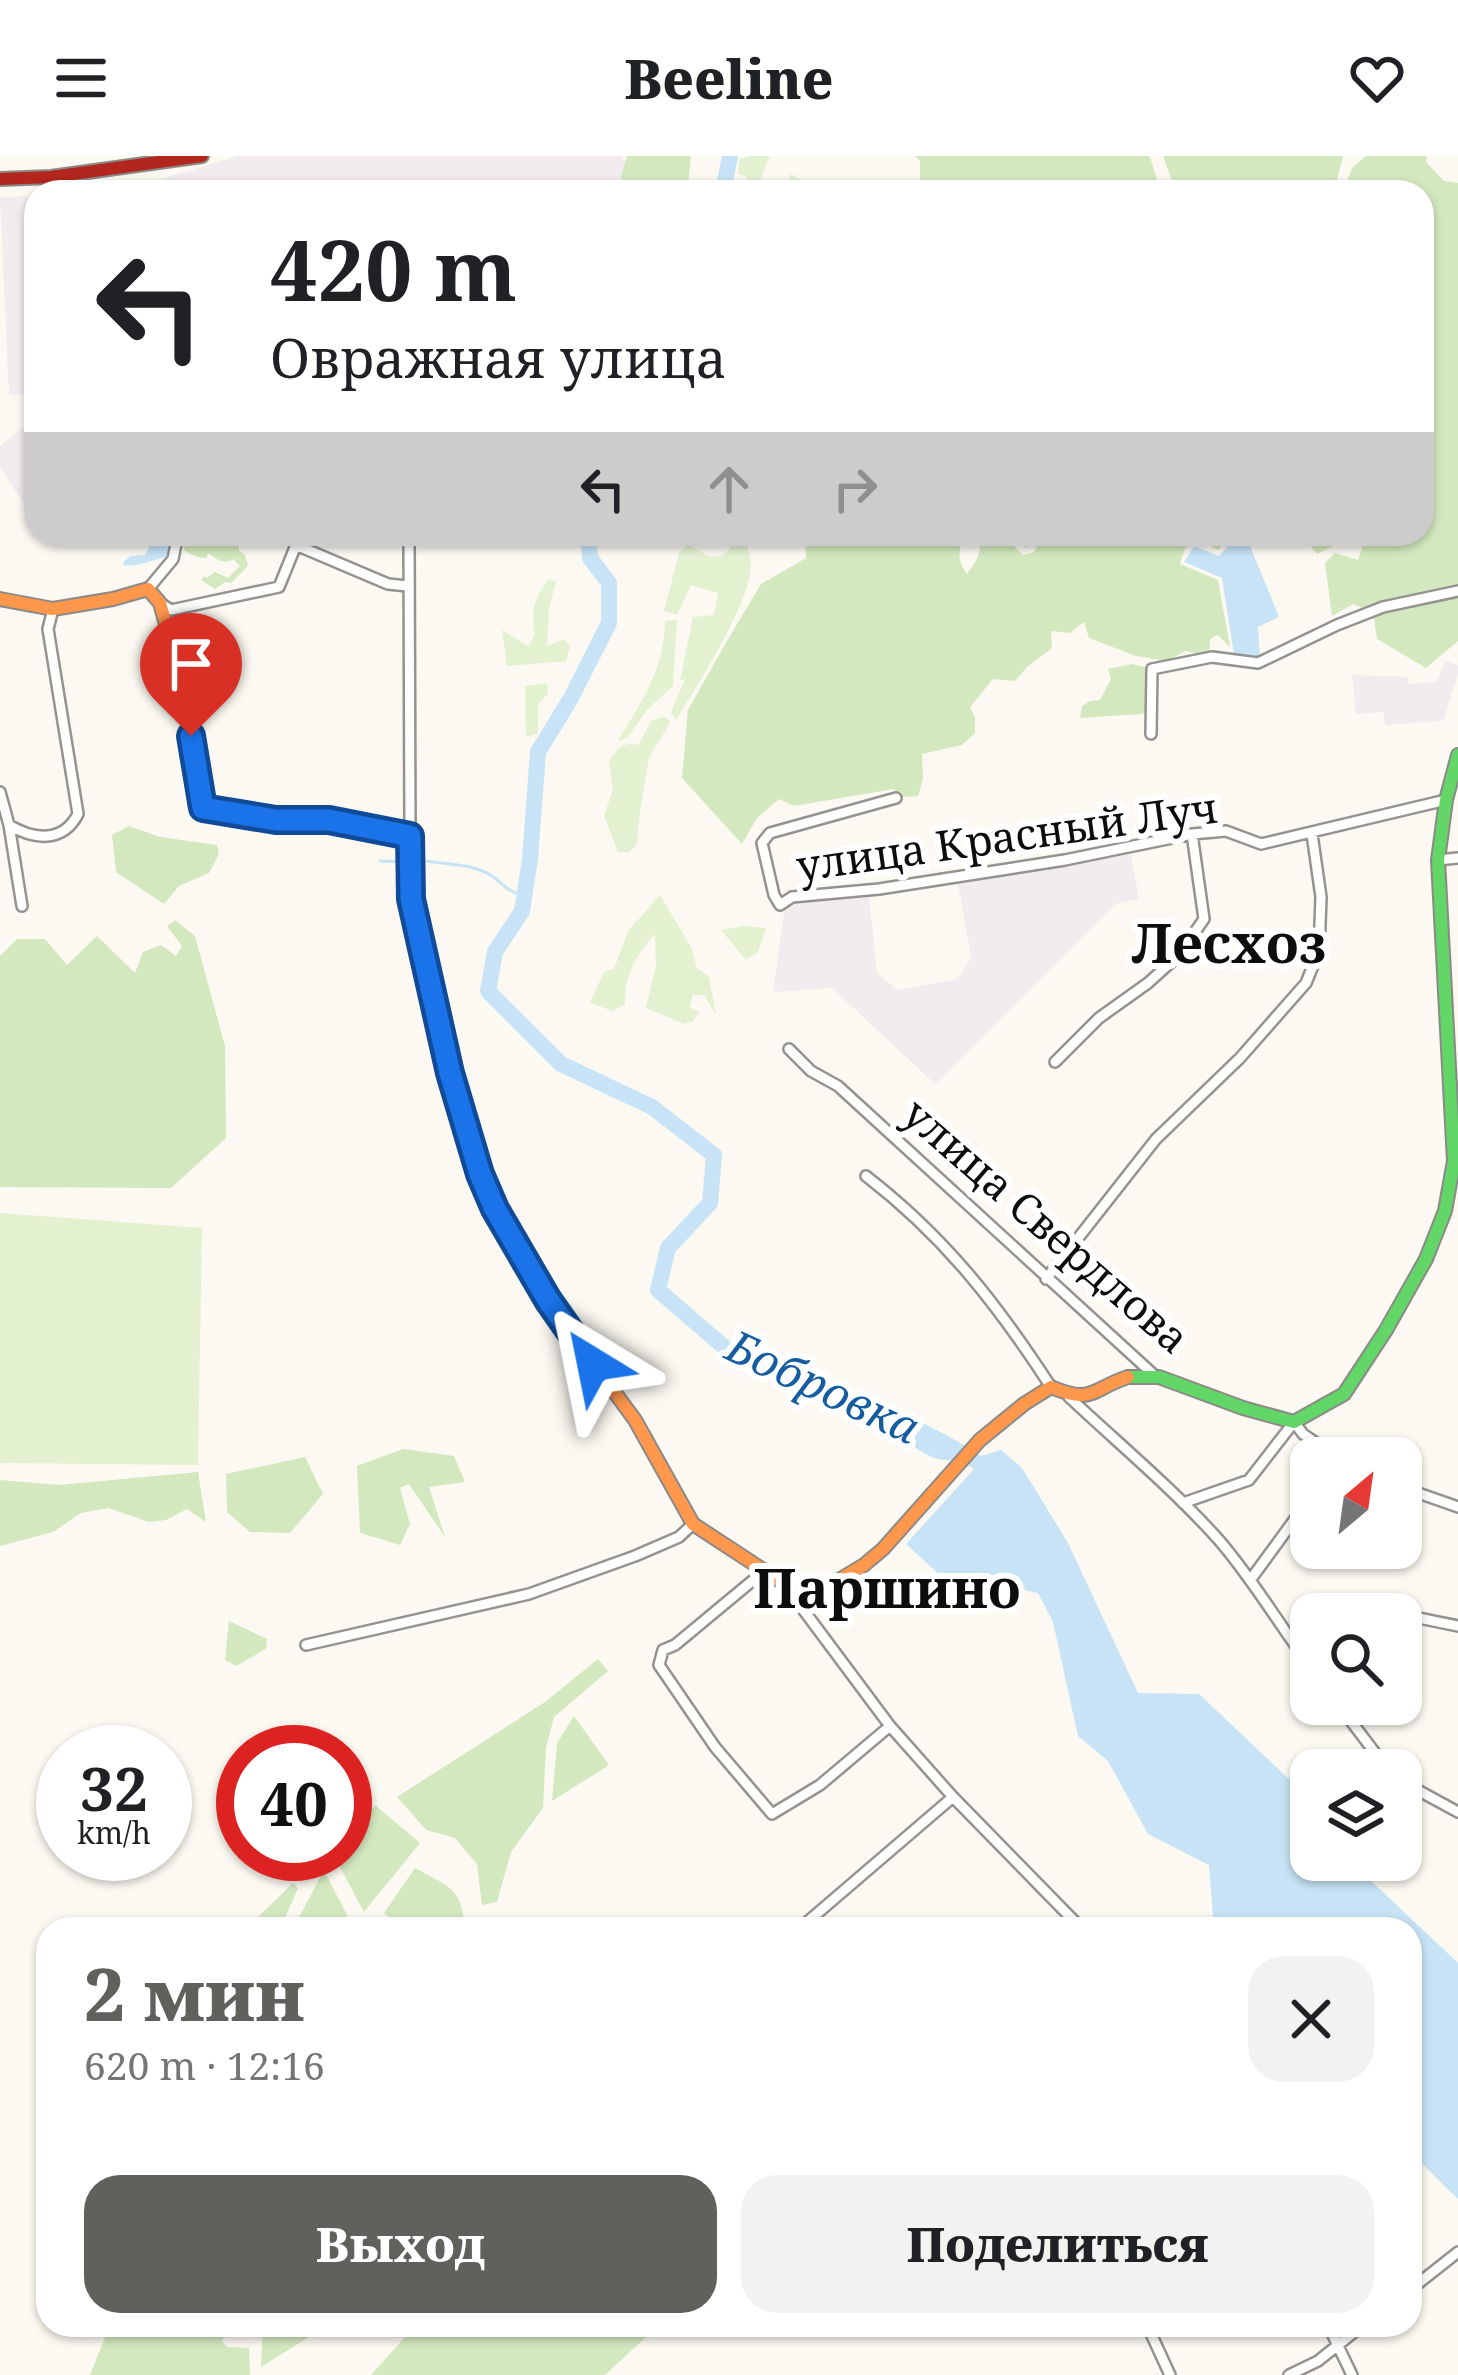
<!DOCTYPE html>
<html lang="ru">
<head>
<meta charset="utf-8">
<style>
  :root { --surface:#fff; --page:#f2f2f2; --text:#202124; --muted:#757577; --accent:#60605d }
  body { margin:0; font-family:"Noto Serif",serif; background:var(--page); color:var(--text); height:100vh; display:flex; flex-direction:column; font-size:45px; white-space:nowrap }
  * { box-sizing:border-box; margin:0 }
  p { font-size:39px; color:var(--muted) }
  .icon { flex:none; width:66px; height:66px; fill:none; stroke:currentColor; stroke-width:2; stroke-linecap:round; stroke-linejoin:round }
  .map { position:relative; flex:1; overflow:hidden }
  .details { position:absolute; left:36px; top:1761px; width:1386px; height:420px; display:flex; flex-direction:column; background:var(--surface); border-radius:36px; box-shadow:0 3px 9px #0004 }
  .details>* { flex:none }
  .guide { position:absolute; left:24px; top:24px; width:1410px; height:366px; border-radius:36px; box-shadow:0 3px 9px #0004; background:#fff; color:var(--text); overflow:hidden }
  .needle { width:78px; rotate:29deg }
  .controls { position:absolute; left:1290px; top:1281px; display:grid; gap:24px }
  .controls a { display:grid; place-items:center; width:132px; height:132px; border-radius:24px; background:var(--surface); box-shadow:0 3px 9px #0004; font-size:60px }
  .speed { position:absolute; left:36px; top:1569px; display:flex; gap:24px; font-size:60px; font-weight:700; text-align:center }
  .speed>* { display:grid; place-content:center; width:156px; height:156px; border-radius:50%; background:var(--surface); box-shadow:0 3px 9px #0004; line-height:1 }
  .speed small { font-size:30px; font-weight:400 }
  .speed .limit { border:18px solid #d22; background:#fff; color:#111 }
  .pin { position:absolute; display:grid; place-items:center; width:102px; height:102px; color:#fff; margin:-123px -51px; border-radius:50% 50% 50% 0; rotate:-45deg; box-shadow:0 0 12px #0007 }
  .pin .icon { rotate:45deg }
  .me { position:absolute; width:132px; margin:-66px; rotate:325deg; stroke-linejoin:round; filter:drop-shadow(0 0 9px #0008) }
  .turn { display:flex; align-items:center; gap:42px; height:252px; padding:0 48px; font-size:54px }
  .turn .icon { width:156px; height:156px; stroke-width:2.5 }
  .turn b { display:block; font-size:84px; line-height:102px }
  .lanes { display:flex; align-items:center; height:114px; padding:0 48px; background:#0003; justify-content:center; gap:60px; direction:ltr }
  .lanes .off { opacity:.35 }
  .round { display:grid; place-items:center; flex:none; width:126px; height:126px; border-radius:36px; background:var(--page) }
  .overview { display:flex; align-items:center; justify-content:space-between; height:204px; padding:0 48px }
  h1 { font-size:72px; font-weight:800; line-height:90px; color:var(--accent) }
  .action { display:flex; gap:24px; margin-top:auto; padding:24px 48px }
  .action a { flex:1; height:138px; border-radius:36px; background:var(--accent); color:#fff; font-size:48px; font-weight:800; line-height:138px; text-align:center }
  .action a+a { background:var(--page); color:var(--text) }
  header { display:flex; justify-content:space-between; align-items:center; height:156px; padding:0 48px; background:var(--surface); font-size:54px; font-weight:800 }
  .map>svg:first-child { display:block }
</style>
</head>
<body>
<header><svg class="icon" aria-label="menu" viewBox="0 0 24 24"><path d="M4 6h16M4 12h16M4 18h16"/></svg>Beeline<svg class="icon" aria-label="heart" viewBox="0 0 24 24"><path d="M12 20l-8-8c-3-5 5-10 8-4 3-6 11-1 8 4z"/></svg></header>
<div class="map">
<svg width="1458" height="2219" viewBox="0 0 1458 2219">
  <rect width="100%" height="100%" fill="#fbf9f1"/>
  <!-- industrial -->
  <path fill="#f2ecee" d="M238,0H621L645,36H118Z
    M36,40V239H9L0,41Z
    M36,260V351L29,356L0,311V290Z
    M1445,505L1458,509V518L1443,565L1385,569L1384,556L1356,558L1352,519L1408,521L1409,528L1437,526Z
    M1131,698L1139,743L1115,748L935,928L832,832L773,836L785,750L797,744L869,739L877,817L897,834L958,823L971,801L958,728Z"/>
  <!-- green -->
  <path fill="#e3f1d1" d="M750,0H770L759,26L764,32L761,36H754L747,28L746,20L738,18L739,3Z
    M791,18L811,31L824,33C841,22 860,23 880,27L881,36H787L785,30Z
    M688,388L710,401L724,399L733,388L747,389C748,395 751,402 751,408C753,442 696,533 676,564L671,556L685,523L680,524L693,461L714,459L718,437L691,429L677,459L664,455L679,397Z
    M549,423L556,426L549,452L547,490L565,483L570,490L566,505L507,510L502,474L528,490L535,479C530,455 534,443 549,423Z
    M677,464L673,530L647,554L627,582L618,585C641,547 665,511 665,465Z
    M547,527L548,538L538,548V577L526,581L525,530Z
    M665,561L671,566L649,601L640,655L637,688L629,696H618L604,660L613,633L609,606C616,594 622,585 638,589L652,564Z
    M660,739L691,791L697,812L709,821L716,859L704,839H693L690,852L699,856L692,866L684,868L646,852L656,809L655,778C638,796 623,822 625,848L613,855L590,847L604,816L614,813L628,775Z
    M744,770L766,772L758,796L746,804L721,774Z
    M0,1057L202,1072L198,1309L0,1307Z"/>
  <!-- forest -->
  <path fill="#d3e8bf" d="M627,0H691L687,36H631L621,21Z
    M915,0H1147L1150,1L1161,36H909L920,35V5Z
    M1163,0H1343L1334,36H1176Z
    M1366,0H1427L1426,6L1444,25L1458,27V485L1426,512L1377,483L1373,456L1353,448L1332,460L1325,407L1335,397L1358,404L1364,386L1350,382L1317,398L1301,378H1422V36H1343L1352,12Z
    M185,378H201L206,384L211,380L220,386L228,383L239,385V395L245,399L248,410L231,427L225,426L215,433L201,424L204,420L207,422L215,416L228,422L240,410L233,403C224,409 217,404 209,397L206,402C197,402 191,399 184,394Z
    M805,378H973L964,380C958,395 957,405 967,418C977,404 983,395 979,378H1030L1027,392L1014,384L1009,385L1023,399L1034,396L1043,378H1233L1218,394L1197,383L1185,392L1180,408L1218,424L1230,491L1218,479L1210,483L1209,500L1185,495L1167,505L1136,500L1089,482L1084,466L1070,477L1051,475L1052,492L1027,511L1015,525L993,523L970,551L975,562V577L962,589L922,598L923,623L918,640L903,641L894,633L794,650L779,643L757,662L742,688L682,622L688,554L724,490L761,428L806,402Z
    M1132,508L1145,511L1150,553L1142,558L1080,562L1082,550L1090,545L1100,544L1111,523L1108,513Z
    M129,670L160,681L217,689L219,698L209,717L179,730L164,748L116,716L112,679Z
    M175,764L195,780L225,890L226,982L171,1032L0,1031V800L17,783H45L67,809L97,780L135,817L143,796L161,789L176,800L182,790L167,770Z
    M403,1293L454,1300L465,1326L429,1331L445,1381L409,1328L400,1332L410,1368L400,1389L360,1377L357,1310Z
    M305,1301L323,1338L290,1377L250,1376L227,1356L226,1318Z
    M198,1316L206,1366L187,1353L166,1364L148,1366L109,1352L81,1357L53,1376L0,1390V1324L60,1329Z
    M229,1465L267,1483L266,1493L236,1510L225,1504Z
    M598,1503L608,1515L554,1561L546,1592L543,1652L511,1696L497,1746L482,1749L477,1708L455,1682L426,1674L397,1641L545,1546Z
    M574,1560L609,1609L552,1645L557,1587Z
    M375,1649L420,1687L364,1756L333,1698H345V1682Z
    M415,1712C449,1731 462,1731 465,1773H433L430,1762L410,1773H403L384,1757Z
    M324,1714L354,1773H293Z
    M293,1727L298,1732L280,1773H233L255,1764Z
    M110,2169H232L222,2185L227,2191L249,2192L250,2219H90Z
    M263,2169H328L261,2211Z
    M416,2169H659L605,2219H371Z"/>
  <!-- water -->
  <path fill="#c7e3f5" d="M149,378H172L173,392L163,402C150,404 136,412 123,409L124,405L131,400L145,399L151,387Z
    M1239,378H1257L1250,390L1279,461L1258,471L1260,501L1234,498L1222,422L1184,406L1194,390L1219,400Z
    M877,1244C911,1263 949,1277 980,1300L1001,1294L1022,1312L1068,1387L1138,1537L1199,1538L1311,1644V1704H1349L1458,1807V2043L1410,1996V1773H1214L1209,1709L1148,1678L1108,1605L1078,1580L1053,1466L1038,1437L1008,1431L956,1434L906,1388L974,1313C956,1300 956,1307 938,1303C913,1296 896,1271 871,1262Z"/>
  <g fill="none" stroke-linecap="round" stroke-linejoin="round">
    <!-- stream -->
    <path stroke="#c7e3f5" stroke-width="3" d="M380,705L406,706
      M425,705C446,708 474,708 492,720C506,730 506,735 525,740"/>
    <!-- river -->
    <path stroke="#c7e3f5" stroke-width="16" d="M723,36L730,0
      M588,378L590,402L609,427V467L571,542L538,596L530,703L522,755L495,796L488,835L561,908L652,951L714,999L710,1047L668,1092L658,1134L731,1197L812,1234L874,1250L892,1261"/>
    <defs>
      <path id="street" d="M409,378L410,680
        M148,433L173,403L178,378
        M160,447L171,454L279,431L296,389L388,428L408,430
        M1151,578L1152,513L1212,501L1258,507L1337,469L1383,451L1458,435
        M0,636L9,669C34,684 63,687 78,658L48,473L53,453
        M896,642L770,677L762,687L774,739L780,749L792,741L879,733L1065,704L1192,678L1226,675L1261,688L1446,644
        M9,669L22,750
        M1438,704L1458,702
        M789,893L811,915L838,930L1154,1219
        M1055,906L1099,862L1148,827L1179,799L1204,763L1192,678
        M866,1020C945,1081 997,1148 1051,1231
        M1046,1123L1156,983L1240,902L1306,827L1319,795L1321,741L1312,678
        M1069,1241C1119,1288 1172,1332 1218,1383C1253,1423 1279,1469 1311,1511
        M1401,1331L1458,1351
        M1183,1347L1249,1324L1294,1266L1303,1278L1338,1302
        M763,1416L675,1489L663,1494L659,1509L715,1591L772,1658L820,1629L890,1570
        M1251,1423L1311,1341
        M799,1448L890,1570L953,1641L1082,1773
        M1399,1458L1458,1470
        M306,1489L529,1438L635,1400L679,1381L693,1368
        M1338,1548L1388,1614
        M1401,1625L1458,1656
        M799,1773L953,1641
        M1410,2134L1458,2096
        M1147,2169L1170,2219
        M1328,2169L1352,2219
        M1289,2219L1318,2205L1363,2169"/>
      <path id="fast" d="M1128,1221H1159L1243,1252L1294,1266L1344,1238L1386,1174L1426,1103L1445,1055L1454,1005L1438,704L1446,644L1458,599"/>
      <path id="slow" d="M0,443L53,453L113,443L148,433L160,447L167,472L191,580L203,652L276,664H329L410,680L411,743L435,851
        M596,1211L635,1264L693,1368L783,1427L799,1448L864,1409L883,1393L980,1284L1024,1248L1051,1231C1093,1249 1091,1233 1128,1221"/>
      <path id="jam" d="M0,23L51,21L202,0
        M435,851C450,919 465,991 496,1055C524,1111 559,1161 596,1211"/>
    </defs>
    <!-- street casing -->
    <use href="#street" stroke="#949390" stroke-width="14"/>
    <!-- fast casing -->
    <use href="#fast" stroke="#8b8a86" stroke-width="16"/>
    <!-- slow casing -->
    <use href="#slow" stroke="#8b8a86" stroke-width="16"/>
    <!-- jam casing -->
    <use href="#jam" stroke="#8b8a86" stroke-width="16"/>
    <!-- street -->
    <use href="#street" stroke="#fefefd" stroke-width="9"/>
    <!-- fast -->
    <use href="#fast" stroke="#63d668" stroke-width="12"/>
    <!-- slow -->
    <use href="#slow" stroke="#ff974d" stroke-width="12"/>
    <!-- jam -->
    <use href="#jam" stroke="#b3261e" stroke-width="12"/>
  </g>
  <g fill="none" stroke-linecap="round" stroke-linejoin="round">
    <defs>
      <path id="route" d="M191,580L203,652L276,664H329L410,680L411,743L450,917L480,1018L495,1053L548,1144L593,1208"/>
    </defs>
    <!-- route casing -->
    <use href="#route" stroke="#114b97" stroke-width="30"/>
    <!-- route -->
    <use href="#route" stroke="#1a73e8" stroke-width="21"/>
  </g>
  <g text-anchor="middle" stroke-width="12" stroke-linejoin="round" paint-order="stroke">
    <!-- street labels -->
    <g font-size="42" fill="#0d0d0d" stroke="#fff">
      <text transform="translate(1007 681) rotate(-8)" y="15">улица Красный Луч</text>
      <text transform="translate(1046 1070) rotate(41)" y="15">улица Свердлова</text>
    </g>
    <!-- water labels -->
    <g font-size="45" font-style="italic" fill="#155da0" stroke="#fff">
      <text transform="translate(823 1231) rotate(25)" y="16">Бобровка</text>
    </g>
    <!-- district labels -->
    <g font-size="54" font-weight="bold" fill="#0d0d0d" stroke="#fff">
      <text x="1229" y="807">Лесхоз</text>
      <text x="887" y="1452">Паршино</text>
    </g>
  </g>
</svg>
<div class="controls">
<a><svg class="needle" viewBox="-14 -14 28 28"><path d="M0-13l5 13h-10z" fill="#e53935"/><path d="M0 13l5-13h-10z" fill="#757577"/></svg></a>
<a><svg class="icon" aria-label="search" viewBox="0 0 24 24"><circle cx="10" cy="10" r="6"/><path d="M15 15l6 6"/></svg></a>
<a><svg class="icon" aria-label="layers" viewBox="0 0 24 24"><path d="M12 4l9 5-9 5-9-5zM3 14l9 5 9-5"/></svg></a>
</div>
<div class="speed"><div>32<small>km/h</small></div><div class="limit">40</div></div>
<div class="pin" style="left:191px;top:580px;background:#d93025"><svg class="icon" aria-label="arrive" viewBox="0 0 24 24"><path d="M6 21V4h12l-3 4 3 4H6"/></svg></div>
<svg class="me" style="left:593px;top:1208px" viewBox="-20 -20 40 40"><path d="M0-17L14 15 0 8-14 15z" fill="#1a73e8" stroke="#fff" stroke-width="4"/></svg>
<div class="guide">
<div class="turn"><svg class="icon" aria-label="left" viewBox="0 0 24 24"><path d="M17 20v-9H6M10 6l-5 5 5 5"/></svg><div><b>420 m</b>Овражная улица</div></div>
<div class="lanes"><svg class="icon" aria-label="left" viewBox="0 0 24 24"><path d="M17 20v-9H6M10 6l-5 5 5 5"/></svg><svg class="icon off" aria-label="ahead" viewBox="0 0 24 24"><path d="M12 20V5M6 11l6-6 6 6"/></svg><svg class="icon off" aria-label="right" viewBox="0 0 24 24"><path d="M7 20v-9h11M14 6l5 5-5 5"/></svg></div>
</div>
<section class="details">
<div class="overview"><div><h1>2 мин</h1><p>620 m · 12:16</p></div><a class="round"><svg class="icon" aria-label="close" viewBox="0 0 24 24"><path d="M6 6l12 12M18 6L6 18"/></svg></a></div>
<div class="action"><a>Выход</a><a>Поделиться</a></div>
</section>
</div>
</body>
</html>
